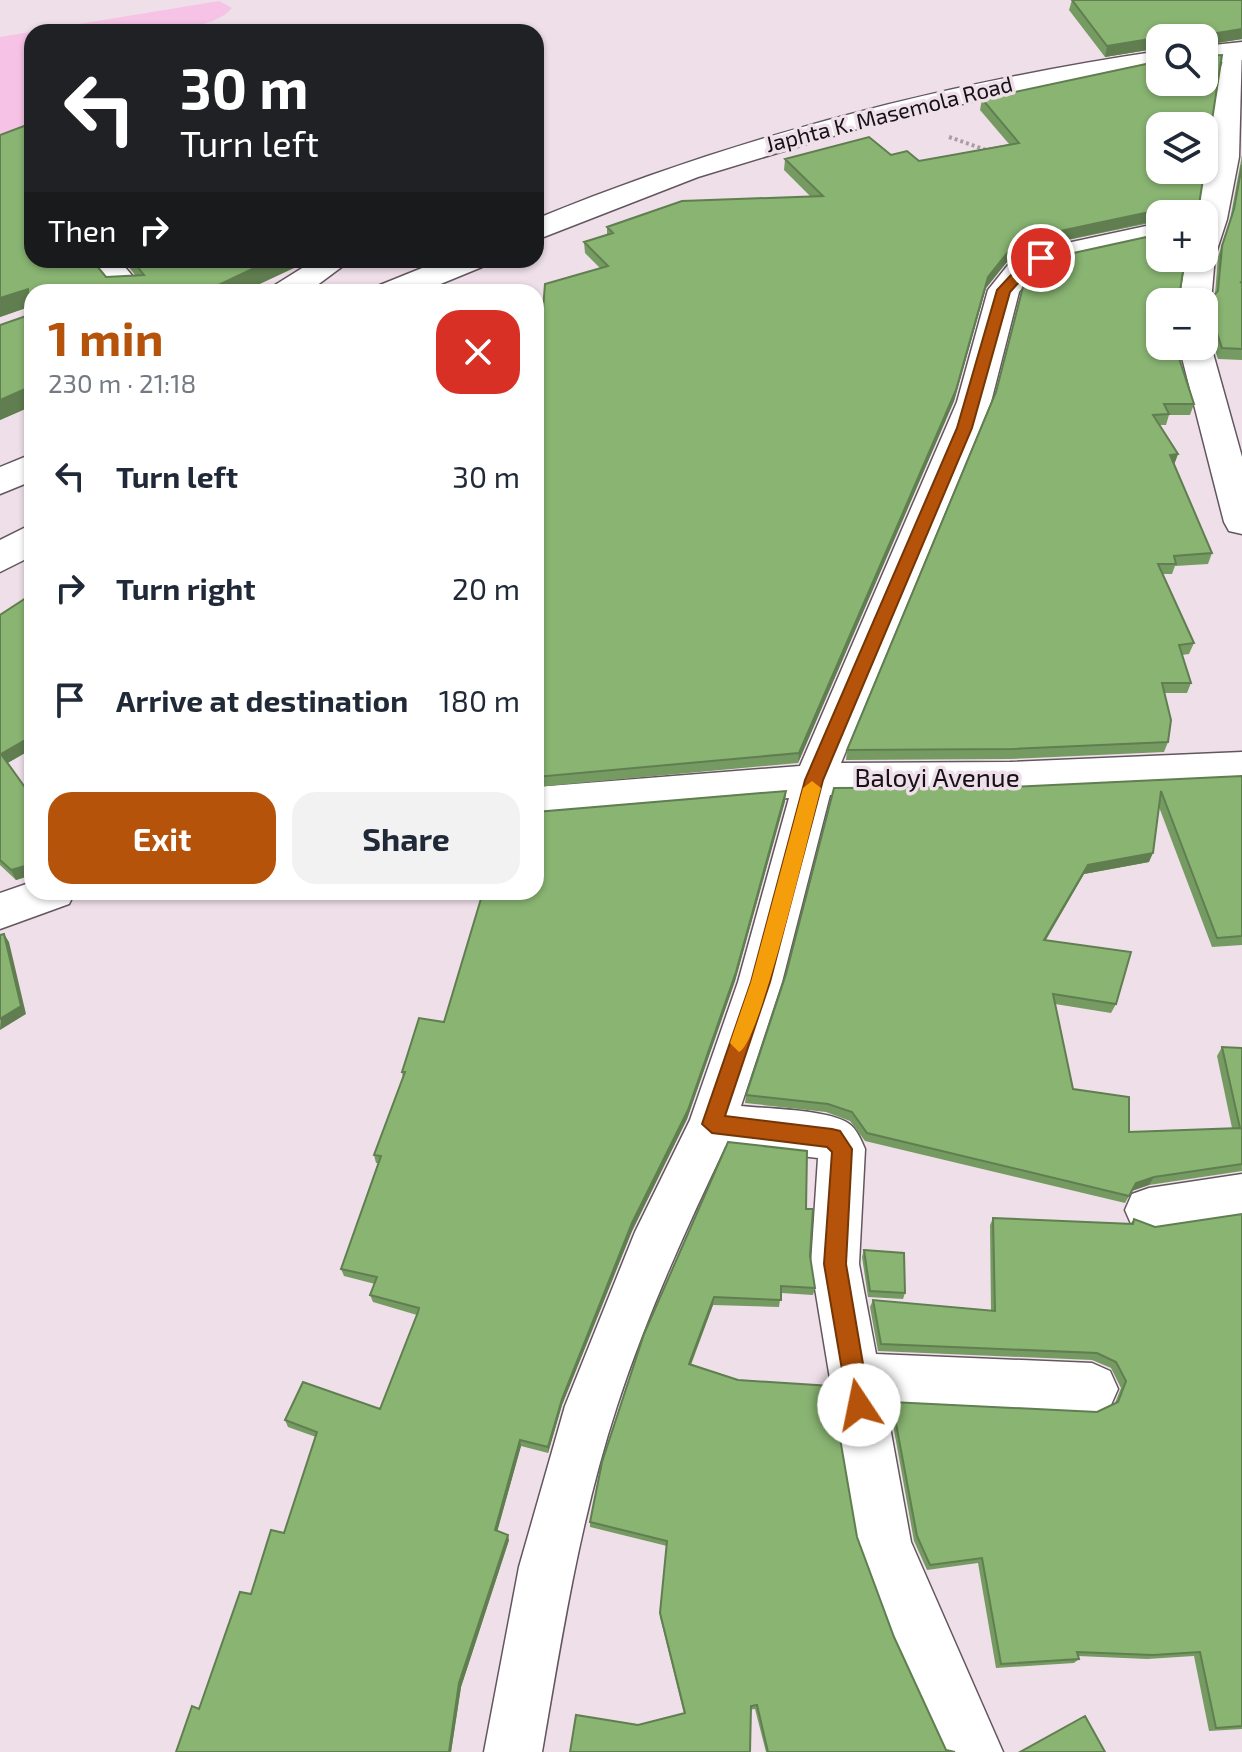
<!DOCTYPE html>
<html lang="en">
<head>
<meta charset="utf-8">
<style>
  :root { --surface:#fff; --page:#f2f2f3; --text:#1f2937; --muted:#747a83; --accent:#b45309 }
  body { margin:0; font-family:"Exo 2",sans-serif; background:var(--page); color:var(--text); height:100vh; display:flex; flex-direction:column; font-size:30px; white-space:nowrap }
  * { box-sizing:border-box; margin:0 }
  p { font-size:26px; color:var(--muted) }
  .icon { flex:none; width:44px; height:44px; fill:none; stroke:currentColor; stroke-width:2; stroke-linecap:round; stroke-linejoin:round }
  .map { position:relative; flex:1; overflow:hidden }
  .sheet { position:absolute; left:24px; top:284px; width:520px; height:616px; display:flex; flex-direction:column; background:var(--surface); border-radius:24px; box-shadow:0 2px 6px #0004 }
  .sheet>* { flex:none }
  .top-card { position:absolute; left:24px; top:24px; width:520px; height:244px; border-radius:24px; box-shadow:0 2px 6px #0004; background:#202124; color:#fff; overflow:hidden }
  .fabs { position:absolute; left:1146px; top:24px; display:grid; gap:16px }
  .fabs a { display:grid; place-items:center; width:72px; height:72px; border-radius:16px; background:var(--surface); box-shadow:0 2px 6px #0004; font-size:40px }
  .pin { position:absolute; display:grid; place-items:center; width:68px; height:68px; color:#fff; margin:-34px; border:4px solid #fff; border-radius:50%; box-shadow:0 2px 8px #0007 }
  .me { position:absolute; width:88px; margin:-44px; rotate:349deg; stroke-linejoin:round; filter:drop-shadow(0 0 6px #0008) }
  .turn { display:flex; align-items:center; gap:28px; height:168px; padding:0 24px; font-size:36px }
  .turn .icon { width:104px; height:104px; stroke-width:2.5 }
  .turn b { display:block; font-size:56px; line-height:68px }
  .then { display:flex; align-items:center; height:76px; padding:0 24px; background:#0003; gap:16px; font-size:30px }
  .round { display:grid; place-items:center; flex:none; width:84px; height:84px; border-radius:24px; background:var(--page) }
  .summary { display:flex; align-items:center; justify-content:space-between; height:136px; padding:0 24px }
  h1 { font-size:48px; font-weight:700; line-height:60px; color:var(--accent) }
  .primary-button { display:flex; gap:16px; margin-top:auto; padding:16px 24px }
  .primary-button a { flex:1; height:92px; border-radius:24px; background:var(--accent); color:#fff; font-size:32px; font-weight:700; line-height:92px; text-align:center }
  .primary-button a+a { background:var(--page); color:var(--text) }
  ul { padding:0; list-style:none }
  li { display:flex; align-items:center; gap:24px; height:112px; padding:0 24px }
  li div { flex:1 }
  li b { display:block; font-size:30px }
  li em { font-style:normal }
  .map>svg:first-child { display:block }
</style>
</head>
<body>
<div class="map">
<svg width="1242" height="1752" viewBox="0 0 1242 1752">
  <rect width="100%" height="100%" fill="#eedfe9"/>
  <!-- green -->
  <path fill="#f6c3e6" d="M219,1L232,8C205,42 76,32 32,32V131L0,149V37Z"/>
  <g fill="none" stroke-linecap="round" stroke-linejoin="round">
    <defs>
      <path id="street" d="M1238,43L1242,44L1239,157L1227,219L1215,256L1211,302L1204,309V302H1179L1186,258H1204V214H1198L1220,70L1228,45Z
        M1160,223V241C1113,252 1051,253 1019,292L991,402L841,763L1010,762L1242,752V784L1010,794L830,795L782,982L741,1106C768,1109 826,1109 848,1123C857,1129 861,1140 865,1149L859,1264L876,1354L1092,1363L1110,1371L1118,1389L1110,1407L1092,1415L886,1405L911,1542L1003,1752H945L894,1640L857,1542L811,1264L818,1158L725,1147C685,1231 646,1317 617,1406C580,1519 562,1635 542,1752H484L519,1567L565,1406L635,1232L690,1120L738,982L789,798L536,819V787L800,766L957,402L988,290L1008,265L1030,251Z
        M87,260H119L146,292H113Z
        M315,260H351L308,292H270L275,285Z
        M1204,338L1211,346L1242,457V534L1229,531L1224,522L1179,346H1204Z
        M32,882V892H75L69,904L0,929V893Z
        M1242,1174V1218L1149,1232L1132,1226L1125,1210L1132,1194L1149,1188Z"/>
      <path id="secondary" d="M1242,42V60L1204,64V46Z
        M1160,51V69L1000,95L853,130L698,177L536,240V219C738,136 945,83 1160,51Z
        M442,260H487L482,267L421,292H375L380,285Z
        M32,454V481L0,494V467Z
        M32,524V556L0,572V540Z"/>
    </defs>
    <!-- street casing -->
    <use href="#street" stroke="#63565f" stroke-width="3"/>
    <!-- secondary casing -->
    <use href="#secondary" stroke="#63565f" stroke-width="3"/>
    <!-- path -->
    <path stroke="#aa9ea6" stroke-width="4" stroke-dasharray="3 3" stroke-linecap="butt" d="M949,137L989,151"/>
    <!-- street -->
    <use href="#street" fill="#fff" fill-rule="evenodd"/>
    <!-- secondary -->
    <use href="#secondary" fill="#fff" fill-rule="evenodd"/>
  </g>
  <!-- wall -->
  <path fill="#769b62" d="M1072,0H1242V39L1205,45L1199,205L1204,214H1160V221L1029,248L1006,263L986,288L954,401L798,763L536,787V386H537L600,268L585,253L584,242L607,234V227L811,197L784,170L785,159L891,155L919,161L1009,144L980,110L982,99L1160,82L1204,38H1160V48L1105,57L1069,10Z
    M0,135L32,260L106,277L136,276L123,260H292L294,268L32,292V406L0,420L29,315L28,307L0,317Z
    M1242,155V360L1218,359L1213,344L1204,335V302L1160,346H1182L1179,356L1194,404L1190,415H1169L1166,425H1160L1178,454L1174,464L1212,553L1208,564L1175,566L1172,574H1162L1194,643L1189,654L1182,655L1191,683L1187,693H1164L1168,742L1164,752L1010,759L846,760L847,750L1180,291L1183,294L1208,301L1215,294L1218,257L1230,220Z
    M32,594V749L7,763L32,797V875L16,880L0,865V615Z
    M1242,776V945L1212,947L1159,807L1149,862L1084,874L1046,940L1116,1004L1111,1013L1055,1004L1073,1089L1129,1132L1232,1128L1217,1056L1222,1047L1242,1048V1171L1149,1185L1132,1191L1125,1203L865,1141L850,1121L826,1112L745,1103L746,1095L1013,787Z
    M786,791L785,801L735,981L687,1119L632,1231L562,1405L548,1453L521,1446L497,1531L509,1540L461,1687L451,1752H176L199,1709L251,1594L284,1533L316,1437L288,1427L285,1420L380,1409L417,1315L373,1302L370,1295L375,1284L344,1276L341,1269L378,1163H376L374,1155L403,1078L402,1072L444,1022Z
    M806,1209L810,1256L815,1288L813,1295L781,1293L779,1307L713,1305L691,1365L857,1537L894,1637L946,1750L955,1752H766L755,1709L638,1725L684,1714L660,1617L667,1546L590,1527V1522L644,1334Z
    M1242,1214V1729L1209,1731L1194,1656L1147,1659L1078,1656L1079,1659L1074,1663L996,1668L978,1563L927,1570L914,1541L890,1408L892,1402L1097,1412L1115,1403L1121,1388L1111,1368L1092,1360L878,1351L870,1307L873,1300L991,1311L990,1225L993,1218L1130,1224L1134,1219L1155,1227Z
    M864,1250L905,1293L903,1299L868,1297L862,1257Z"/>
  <!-- shaded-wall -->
  <path fill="#607e50" d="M1242,29V39L1204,45V35Z
    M1160,38V48L1105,57L1107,46Z
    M1163,209L1161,214H1160L1159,220L1029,248L1006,263L986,288L954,401L798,763L799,753L988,277L1008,252L1032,237Z
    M271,260H292L294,268L243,292H204Z
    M28,289L32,306L0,317V298Z
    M32,386V406L0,420V400Z
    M1178,454L1174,465L1170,455Z
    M32,736V749L6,764L1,754Z
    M786,791L785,801L735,981L687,1119L632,1231L562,1405L548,1453V1447L562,1399Z
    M1153,853L1149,862L1084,874L1040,949L1044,940L1088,865Z
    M32,864V875L16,880L11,870Z
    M4,934L9,942L26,1014L0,1030Z
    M1154,1177L1149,1185L1131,1191L1136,1183Z
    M714,1297L713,1305L688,1371L689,1364Z
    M520,1440L521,1446L496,1536L495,1530Z
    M508,1535L509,1540L461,1687L451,1752H449L459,1683Z"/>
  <!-- building -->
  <path fill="#89b472" stroke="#607e50" stroke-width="2" fill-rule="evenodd" d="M1072,0H1242V29L1204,35L1205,56L1222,55L1199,205L1204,206L1205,244L1204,214H1166V212L1163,209L1032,237L1008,252L988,277L956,390L799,753L536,777V386H537L545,284L608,266L584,242L613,233L607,227L682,201L823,196L785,159L869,137L891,155L907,151L919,161L1019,143L982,99L1160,61V82H1204V38L1162,37L1107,46ZM1160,126H1204V170H1160Z
    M32,123V260H92L106,277L144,275L132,260H271L204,292H32V386L0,400V325L29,315L28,289L0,298V135Z
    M1242,165V282H1240L1242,283V349L1222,348L1217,333L1208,324L1204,332V302H1160V346H1175L1194,404H1164L1169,414L1153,415L1178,454L1170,455L1212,553L1174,556L1176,564H1158L1194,643L1179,645L1191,683H1162L1171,720L1168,742L1013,749L847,750L996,392L1024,283L1037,271L1069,254L1160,234V258H1185L1180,291L1183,294H1205L1208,301L1218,291L1222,246L1234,209Z
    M32,594V736L1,754L32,797V864L11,870L0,860V615Z
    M1242,776V936L1217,938L1161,791L1153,853L1088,865L1044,940L1131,952L1116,1004L1053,994L1073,1089L1129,1097V1132L1240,1128L1222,1047L1242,1048V1164L1154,1177L1136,1183L1129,1196L867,1133L852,1112L828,1104L746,1095L786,974L834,788L1013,787Z
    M786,791L736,972L688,1110L632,1223L562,1399L548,1447L520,1440L495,1530L508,1535L459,1683L449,1752H176L192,1706L199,1709L240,1592L251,1594L271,1530L284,1533L317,1432L285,1420L303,1382L380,1409L418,1312L419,1308L370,1295L377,1277L341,1269L381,1156L374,1155L405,1072H402L419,1018L444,1022L483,892H536V812Z
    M4,934L21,1006L0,1019V935Z
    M728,1142L807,1151L806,1209H813L810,1256L815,1288L781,1286V1300L714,1297L689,1364L738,1380L831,1386L857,1537L894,1637L946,1750L955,1752H768L757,1705L751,1706L750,1752H570L576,1715L638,1725L685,1713L660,1613L667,1541L590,1522L602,1462L644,1334Z
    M1242,1214V1726L1216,1728L1200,1652L1153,1655L1077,1652L1079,1659L1001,1664L982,1558L930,1565L917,1536L892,1402L1097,1412L1118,1402L1126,1381L1116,1362L1097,1353L881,1344L873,1300L995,1311L993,1218L1133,1224L1134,1219L1155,1227Z
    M864,1250L904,1253L905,1293L870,1291Z
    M1085,1716L1105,1752H1020Z"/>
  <!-- route -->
  <path fill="#b45309" stroke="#753606" stroke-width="2" d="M1041,254L1045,255V261L1033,267L1010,292L972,428L823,780L770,982L725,1116L832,1129L840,1131L852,1149L846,1264L870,1405L867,1413L859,1416L851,1413L848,1405L824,1264L832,1152L827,1147L712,1133L702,1124L751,982L805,780L957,428L997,290L1024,261Z"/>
  <!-- slow -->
  <path fill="#f59e0b" d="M812,781L821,788C811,823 760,1045 739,1052L730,1043L751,982L803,788Z"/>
  <g text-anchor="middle" stroke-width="7" stroke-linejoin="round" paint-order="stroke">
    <!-- far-street labels -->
    <g font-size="22" fill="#161114" stroke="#eedfe9">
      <text transform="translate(889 114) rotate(-14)" y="8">Japhta K. Masemola Road</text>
    </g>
    <!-- street labels -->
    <g font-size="26" fill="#161114" stroke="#eedfe9">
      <text x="937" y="787">Baloyi Avenue</text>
    </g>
  </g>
</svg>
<div class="fabs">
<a><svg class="icon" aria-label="search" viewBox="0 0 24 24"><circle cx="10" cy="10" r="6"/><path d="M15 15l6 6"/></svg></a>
<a><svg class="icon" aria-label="layers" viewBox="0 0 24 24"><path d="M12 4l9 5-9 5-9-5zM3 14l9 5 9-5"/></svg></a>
<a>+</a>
<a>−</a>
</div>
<div class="pin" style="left:1041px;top:258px;background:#d93025"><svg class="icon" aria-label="arrive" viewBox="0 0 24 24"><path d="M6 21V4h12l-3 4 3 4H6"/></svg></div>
<svg class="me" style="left:859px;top:1405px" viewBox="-20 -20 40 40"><circle r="19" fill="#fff"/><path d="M0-13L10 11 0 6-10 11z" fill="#b45309"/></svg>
<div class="top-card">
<div class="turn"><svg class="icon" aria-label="left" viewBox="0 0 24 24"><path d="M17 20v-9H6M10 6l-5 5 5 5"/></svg><div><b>30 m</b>Turn left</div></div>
<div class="then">Then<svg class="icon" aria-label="right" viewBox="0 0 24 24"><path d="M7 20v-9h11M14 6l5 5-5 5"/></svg></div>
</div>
<section class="sheet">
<div class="summary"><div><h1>1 min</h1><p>230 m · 21:18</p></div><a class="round" style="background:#d93025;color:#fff"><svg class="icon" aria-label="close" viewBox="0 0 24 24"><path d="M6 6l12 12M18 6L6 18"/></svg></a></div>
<ul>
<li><svg class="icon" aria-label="left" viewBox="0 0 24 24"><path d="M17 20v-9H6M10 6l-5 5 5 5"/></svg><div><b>Turn left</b></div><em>30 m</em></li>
<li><svg class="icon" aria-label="right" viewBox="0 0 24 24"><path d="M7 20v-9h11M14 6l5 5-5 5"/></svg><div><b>Turn right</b></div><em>20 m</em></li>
<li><svg class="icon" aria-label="arrive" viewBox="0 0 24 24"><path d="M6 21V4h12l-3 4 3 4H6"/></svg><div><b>Arrive at destination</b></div><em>180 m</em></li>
</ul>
<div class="primary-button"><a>Exit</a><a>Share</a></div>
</section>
</div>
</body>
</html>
